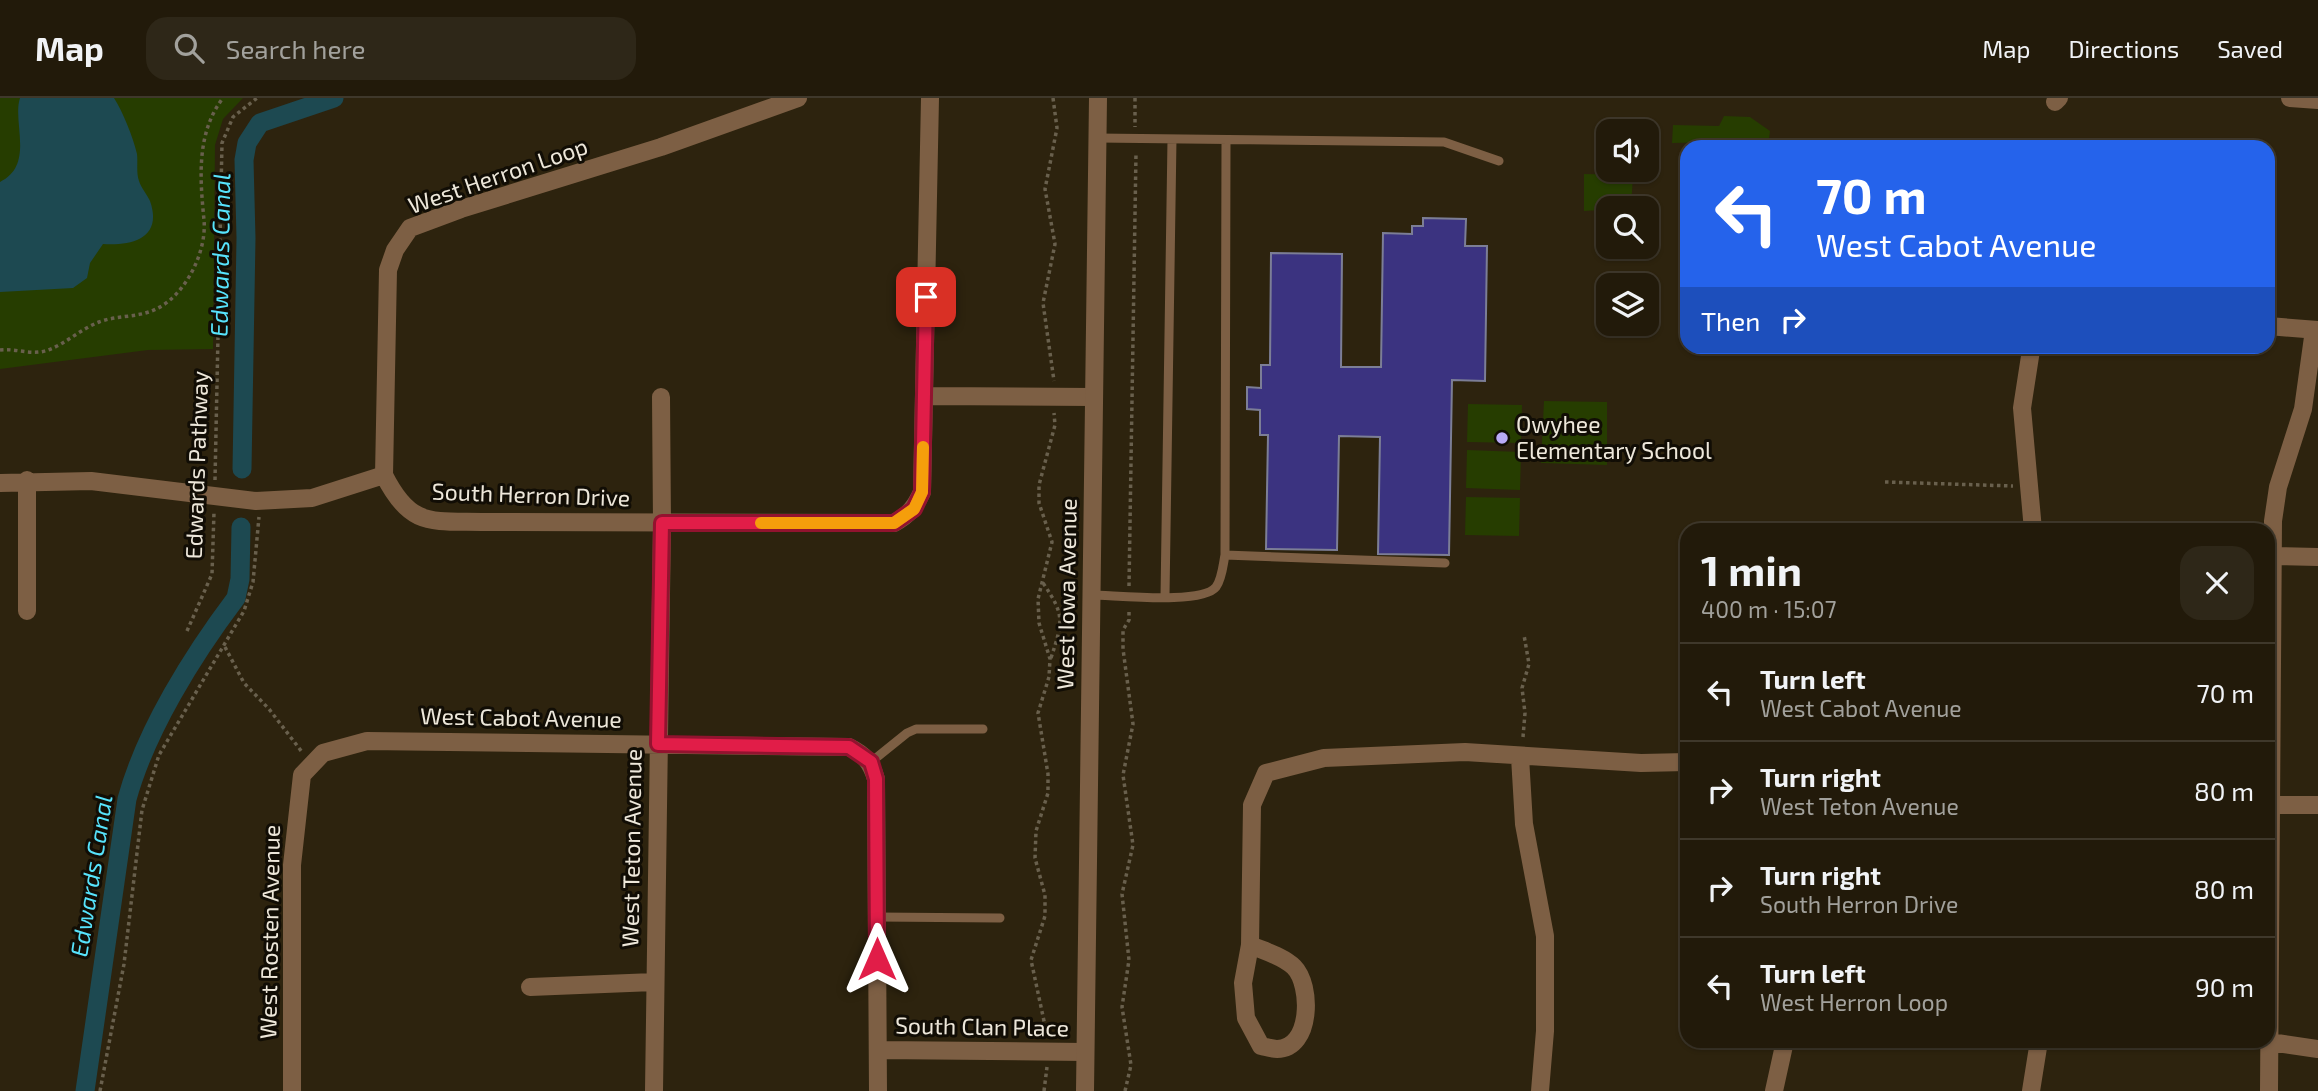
<!DOCTYPE html>
<html lang="en">
<head>
<meta charset="utf-8">
<style>
  :root { --surface:#221a0a; --page:#2e2718; --text:#f1f3f6; --muted:#a2a19c; --line:#3f382b }
  body { margin:0; font-family:"Exo 2",sans-serif; background:var(--page); color:var(--text); height:100vh; display:flex; flex-direction:column; font-size:26px; white-space:nowrap }
  * { box-sizing:border-box; margin:0 }
  p { font-size:23px; color:var(--muted) }
  .icon { flex:none; width:38px; height:38px; fill:none; stroke:currentColor; stroke-width:2; stroke-linecap:round; stroke-linejoin:round }
  .map { position:relative; flex:1; overflow:hidden }
  .panel { position:absolute; left:1680px; top:425px; width:595px; height:525px; display:flex; flex-direction:column; background:var(--surface); border-radius:21px; box-shadow:0 2px 5px #0004,0 0 0 2px var(--line) }
  .panel>* { flex:none }
  .top-card { position:absolute; left:1680px; top:42px; width:595px; height:214px; border-radius:21px; box-shadow:0 2px 5px #0004,0 0 0 2px var(--line); background:#2563eb; color:#fff; overflow:hidden }
  .controls { position:absolute; left:1596px; top:21px; display:grid; gap:14px }
  .controls a { display:grid; place-items:center; width:63px; height:63px; border-radius:14px; background:var(--surface); box-shadow:0 2px 5px #0004,0 0 0 2px var(--line); font-size:35px }
  .pin { position:absolute; display:grid; place-items:center; width:60px; height:60px; color:#fff; margin:-30px; border-radius:14px; box-shadow:0 4px 10px #0006 }
  .me { position:absolute; width:77px; margin:-38px; rotate:0deg; stroke-linejoin:round; filter:drop-shadow(0 0 5px #0008) }
  .turn { display:flex; align-items:center; gap:24px; height:147px; padding:0 21px; font-size:32px }
  .turn .icon { width:91px; height:91px; stroke-width:2.5 }
  .turn b { display:block; font-size:49px; line-height:60px }
  .then { display:flex; align-items:center; height:66px; padding:0 21px; background:#0003; gap:14px; font-size:26px }
  .round { display:grid; place-items:center; flex:none; width:74px; height:74px; border-radius:21px; background:var(--page) }
  .summary { display:flex; align-items:center; justify-content:space-between; height:119px; padding:0 21px }
  h1 { font-size:42px; font-weight:700; line-height:52px }
  ul { padding:0; list-style:none }
  li { display:flex; align-items:center; gap:21px; height:98px; padding:0 21px; border-top:2px solid var(--line) }
  li div { flex:1 }
  li b { display:block; font-size:26px }
  li em { font-style:normal }
  header { display:flex; align-items:center; gap:42px; box-sizing:border-box; height:98px; padding:0 35px; background:var(--surface); border-bottom:2px solid var(--line) }
  header strong { font-size:33px }
  nav { display:flex; gap:38px; margin-inline-start:auto; font-size:24px }
  .search { width:490px; height:63px; background:var(--page); display:flex; align-items:center; gap:18px; box-sizing:border-box; padding:0 24px; border-radius:21px; color:var(--muted); font-size:26px }
  .map>svg:first-child { display:block }
</style>
</head>
<body>
<header>
<strong>Map</strong>
<div class="search"><svg class="icon" aria-label="search" viewBox="0 0 24 24"><circle cx="10" cy="10" r="6"/><path d="M15 15l6 6"/></svg>Search here</div>
<nav><a>Map</a><a>Directions</a><a>Saved</a></nav>
</header>
<div class="map">
<svg width="2318" height="993" viewBox="0 0 2318 993">
  <rect width="100%" height="100%" fill="#2d230e"/>
  <!-- green -->
  <path fill="#263d00" d="M0,0H243L223,21L215,47L213,251L148,252L0,271Z
    M1724,18L1750,19L1770,33L1768,49H1725L1722,44L1672,45L1673,27L1719,28Z
    M1584,76L1633,77L1631,110L1584,113Z
    M1544,303L1607,304V367L1541,365Z
    M1468,306L1522,307L1521,345L1467,344Z
    M1467,352L1521,354L1520,392L1466,390Z
    M1466,399L1520,400L1519,438L1465,437Z"/>
  <!-- water -->
  <path fill="#1d4951" d="M20,0H114C123,14 133,39 137,56C138,64 136,75 139,83C141,90 147,96 150,103C163,140 132,148 103,146L90,165L87,180L73,190L0,194V84C35,67 12,24 20,0Z"/>
  <g fill="none" stroke-linecap="round" stroke-linejoin="round">
    <!-- canal -->
    <path stroke="#1d4951" stroke-width="19" d="M242,371L246,140L244,62L247,45L260,25L334,0
      M85,993L127,701C146,632 193,557 236,500L240,481L241,429"/>
  </g>
  <!-- building -->
  <path fill="#3b3380" stroke="#7c7e96" stroke-width="2" d="M1423,120L1466,121L1465,148H1487L1485,283L1452,282L1449,457L1378,456L1380,339L1339,338L1337,452L1266,451L1268,337H1260V312L1247,311V289L1261,290V267H1270L1271,155L1342,156L1341,269H1381L1383,135L1412,136V128H1423Z"/>
  <g fill="none" stroke-linecap="round" stroke-linejoin="round">
    <!-- path -->
    <path stroke="#69604d" stroke-width="3.5" stroke-dasharray="3.5 3.5" stroke-linecap="butt" d="M1053,0L1057,30L1045,91L1055,146L1043,205L1054,283
      M1135,0V29
      M0,252C16,250 32,258 48,252C65,246 81,231 99,224C117,217 138,220 156,211C185,198 207,154 204,122C200,81 196,35 223,0
      M215,382L222,45L233,19L257,0
      M1885,384L2013,388
      M1043,485C1065,517 1063,523 1051,560
      M1129,488L1136,55
      M187,533L212,476L214,414
      M225,549L244,585L269,611L302,654
      M1523,639L1525,615L1522,590L1529,566L1524,537
      M1047,937L1031,862L1045,818V797L1035,760L1036,733L1048,695V676L1038,615L1049,579L1050,561L1039,525L1038,501L1052,444L1039,405V387L1055,327L1054,315
      M100,993L124,866L142,712L159,657L244,513L253,484L259,419
      M1044,993L1047,969
      M1125,993L1131,967L1122,909L1129,862L1122,796L1133,747L1123,677L1133,626L1123,551V532L1129,522V513"/>
    <!-- service -->
    <path stroke="#7d5f44" stroke-width="9" d="M1097,40L1444,44L1499,63
      M1225,457L1445,465
      M1091,497C1115,497 1202,507 1216,489C1222,481 1223,467 1225,457L1226,42
      M1165,498L1172,41
      M871,664L907,635L916,631H983
      M877,819L1000,820"/>
    <!-- minor -->
    <path stroke="#7d5f44" stroke-width="18" d="M798,0L661,49L461,111L410,130L395,152L388,172L384,377C410,429 430,423 482,424L894,425C909,417 915,409 922,394L930,0
      M2290,0L2318,2
      M2055,4L2059,0
      M2268,228L2318,232
      M924,298L1093,299
      M27,382V513
      M0,385L91,383L256,403L312,400L384,377
      M2033,432L2022,310L2031,252L2038,248
      M2272,458L2318,459
      M1520,659L1524,726L1545,838V933L1540,993
      M2272,707H2318
      M1250,847C1264,853 1283,858 1294,869C1312,887 1312,951 1277,951C1272,951 1266,949 1261,948L1246,920L1243,885L1250,847L1252,707L1266,675L1324,660L1465,654L1641,665L1687,664
      M530,889L654,884
      M2270,944L2318,951
      M878,952L1085,954
      M292,993V767L302,677L323,655L367,643L849,649C865,657 871,664 876,681L878,993
      M654,993L662,425L661,299
      M1774,993L1785,943
      M2031,993L2039,943
      M2269,993L2273,423L2278,389L2303,311L2314,232"/>
    <!-- tertiary -->
    <path stroke="#7d5f44" stroke-width="18" d="M1085,993L1098,0"/>
  </g>
  <g fill="none" stroke-linecap="round" stroke-linejoin="round">
    <defs>
      <path id="route" d="M877,861L876,681L871,664L849,649L658,646L662,425H894L914,411L922,394L926,199"/>
    </defs>
    <!-- route casing -->
    <use href="#route" stroke="#92132f" stroke-width="18"/>
    <!-- route -->
    <use href="#route" stroke="#e11d48" stroke-width="12"/>
    <!-- slow -->
    <path stroke="#f59e0b" stroke-width="12" d="M761,425H894L914,411L922,394L923,349"/>
  </g>
  <!-- markers -->
  <circle fill="#b9abf7" stroke="#110d05" stroke-width="2.5" cx="1502" cy="340" r="7"/>
  <g text-anchor="middle" stroke-width="6" stroke-linejoin="round" paint-order="stroke">
    <!-- street labels -->
    <g font-size="23" fill="#ede7da" stroke="#110d05">
      <text transform="translate(498 78) rotate(-19)" y="8">West Herron Loop</text>
      <text transform="translate(197 367) rotate(-88)" y="8">Edwards Pathway</text>
      <text transform="translate(531 397) rotate(2)" y="8">South Herron Drive</text>
      <text transform="translate(1067 496) rotate(-89)" y="8">West Iowa Avenue</text>
      <text transform="translate(521 620) rotate(1)" y="8">West Cabot Avenue</text>
      <text transform="translate(632 750) rotate(-89)" y="8">West Teton Avenue</text>
      <text transform="translate(270 834) rotate(-89)" y="8">West Rosten Avenue</text>
      <text transform="translate(982 929) rotate(1)" y="8">South Clan Place</text>
    </g>
    <!-- poi labels -->
    <g font-size="23" fill="#ede7da" stroke="#110d05" text-anchor="start">
      <text x="1516" y="335">Owyhee<tspan x="1516" dy="26">Elementary School</tspan></text>
    </g>
    <!-- water labels -->
    <g font-size="24" font-style="italic" fill="#57e3fc" stroke="#110d05">
      <text transform="translate(221 157) rotate(-89)" y="8">Edwards Canal</text>
      <text transform="translate(92 778) rotate(-81)" y="8">Edwards Canal</text>
    </g>
  </g>
</svg>
<div class="controls">
<a><svg class="icon" aria-label="sound" viewBox="0 0 24 24"><path d="M4 9h4l5-4v14l-5-4H4zM17 9q2 3 0 6"/></svg></a>
<a><svg class="icon" aria-label="search" viewBox="0 0 24 24"><circle cx="10" cy="10" r="6"/><path d="M15 15l6 6"/></svg></a>
<a><svg class="icon" aria-label="layers" viewBox="0 0 24 24"><path d="M12 4l9 5-9 5-9-5zM3 14l9 5 9-5"/></svg></a>
</div>
<div class="pin" style="left:926px;top:199px;background:#d93025"><svg class="icon" aria-label="arrive" viewBox="0 0 24 24"><path d="M6 21V4h12l-3 4 3 4H6"/></svg></div>
<svg class="me" style="left:877px;top:861px" viewBox="-20 -20 40 40"><path d="M0-17L14 15 0 8-14 15z" fill="#e11d48" stroke="#fff" stroke-width="4"/></svg>
<div class="top-card">
<div class="turn"><svg class="icon" aria-label="left" viewBox="0 0 24 24"><path d="M17 20v-9H6M10 6l-5 5 5 5"/></svg><div><b>70 m</b>West Cabot Avenue</div></div>
<div class="then">Then<svg class="icon" aria-label="right" viewBox="0 0 24 24"><path d="M7 20v-9h11M14 6l5 5-5 5"/></svg></div>
</div>
<section class="panel">
<div class="summary"><div><h1>1 min</h1><p>400 m · 15:07</p></div><a class="round"><svg class="icon" aria-label="close" viewBox="0 0 24 24"><path d="M6 6l12 12M18 6L6 18"/></svg></a></div>
<ul>
<li><svg class="icon" aria-label="left" viewBox="0 0 24 24"><path d="M17 20v-9H6M10 6l-5 5 5 5"/></svg><div><b>Turn left</b><p>West Cabot Avenue</p></div><em>70 m</em></li>
<li><svg class="icon" aria-label="right" viewBox="0 0 24 24"><path d="M7 20v-9h11M14 6l5 5-5 5"/></svg><div><b>Turn right</b><p>West Teton Avenue</p></div><em>80 m</em></li>
<li><svg class="icon" aria-label="right" viewBox="0 0 24 24"><path d="M7 20v-9h11M14 6l5 5-5 5"/></svg><div><b>Turn right</b><p>South Herron Drive</p></div><em>80 m</em></li>
<li><svg class="icon" aria-label="left" viewBox="0 0 24 24"><path d="M17 20v-9H6M10 6l-5 5 5 5"/></svg><div><b>Turn left</b><p>West Herron Loop</p></div><em>90 m</em></li>
</ul>
</section>
</div>
</body>
</html>
